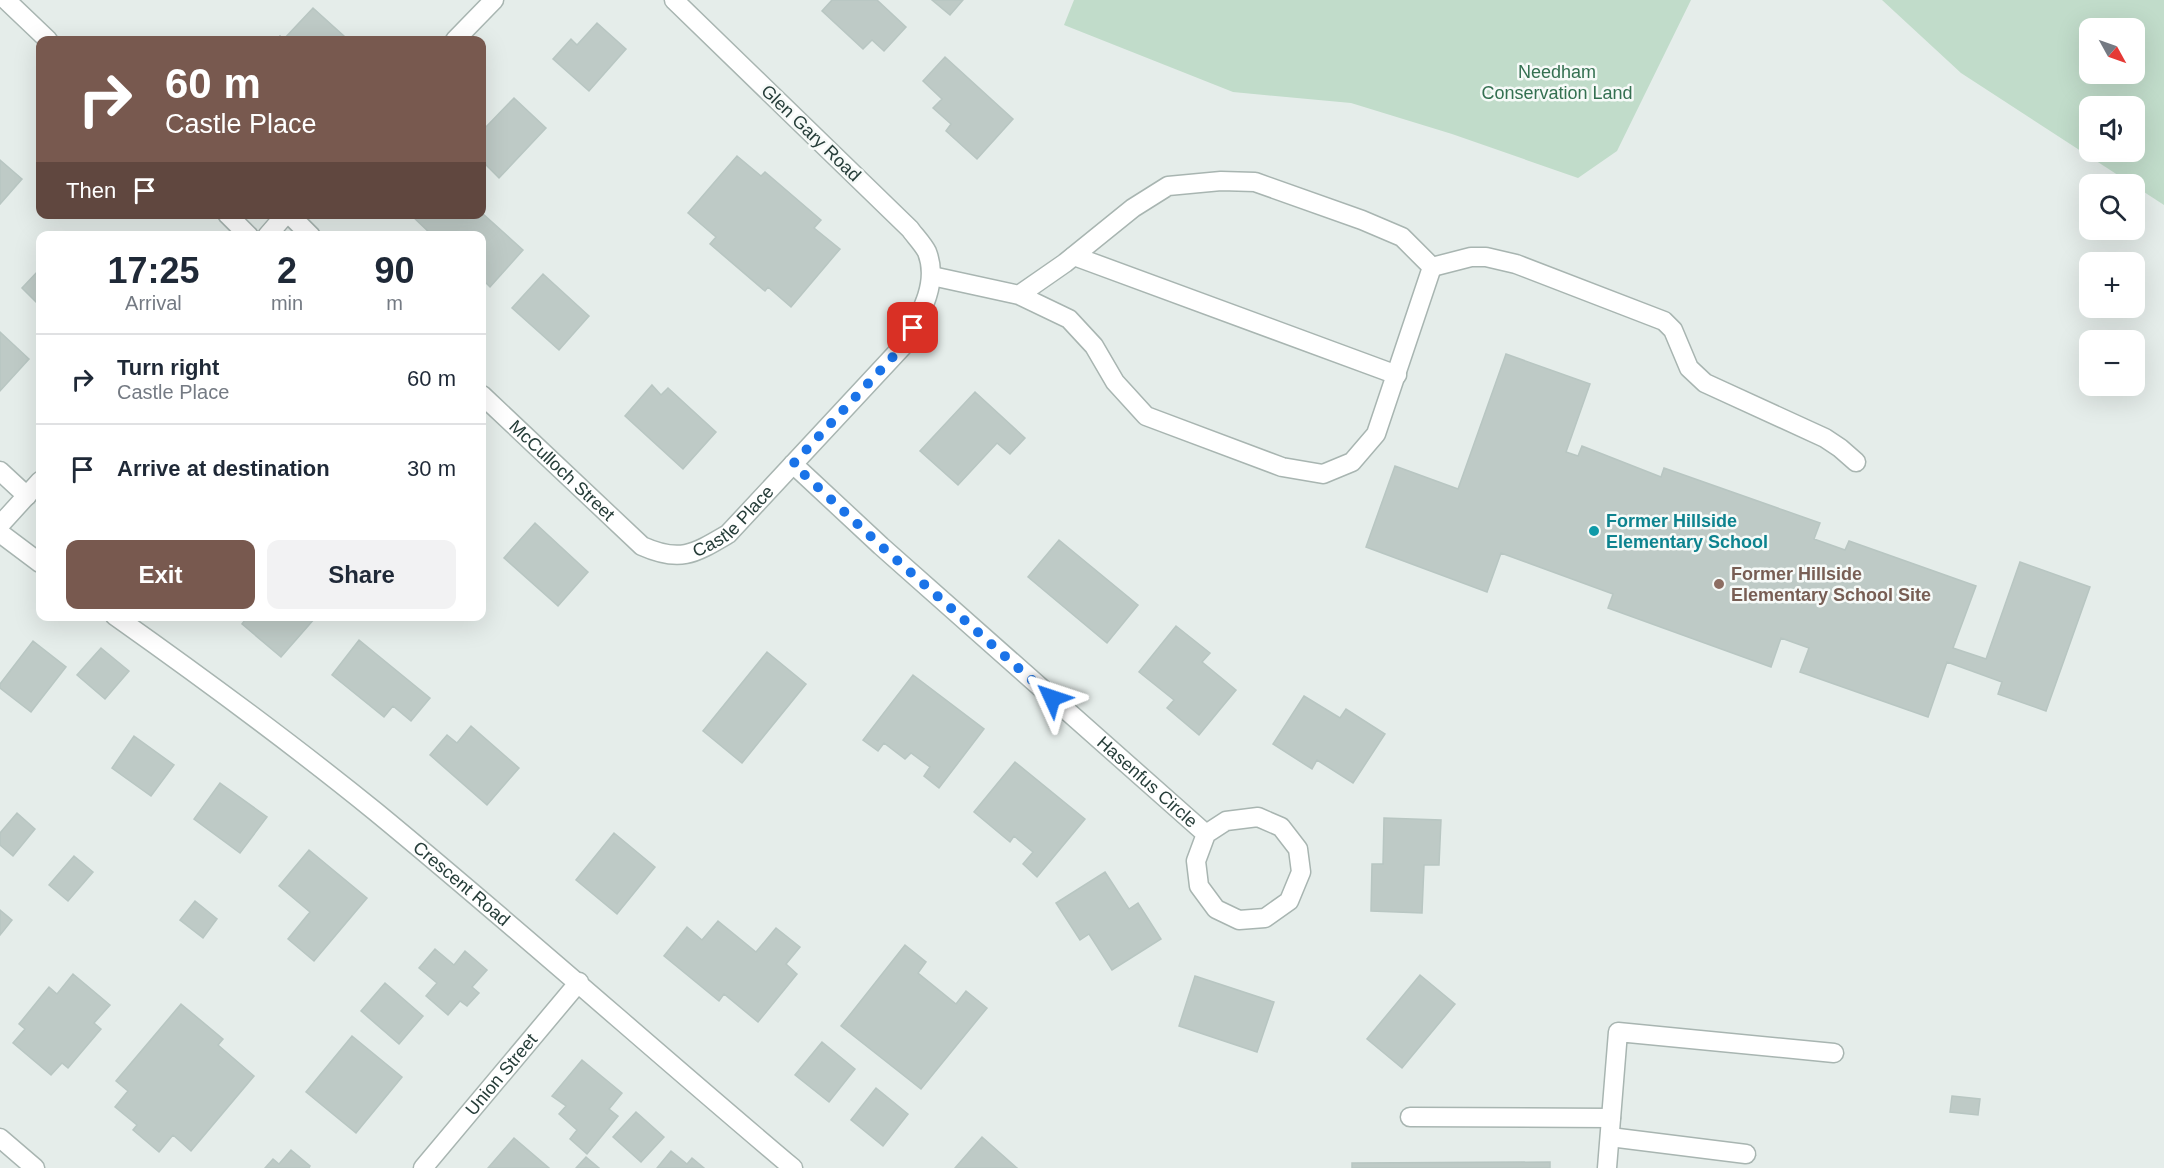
<!DOCTYPE html>
<html lang="en">
<head>
<meta charset="utf-8">
<style>
  :root { --surface:#fff; --page:#f2f2f3; --text:#1f2937; --muted:#747a83; --line:#e0e1e3; --accent:#78594f }
  body { margin:0; font-family:Helvetica,sans-serif; background:var(--page); color:var(--text); height:100vh; display:flex; flex-direction:column; font-size:22px; white-space:nowrap }
  * { box-sizing:border-box; margin:0 }
  p { font-size:20px; color:var(--muted) }
  .icon { flex:none; width:33px; height:33px; fill:none; stroke:currentColor; stroke-width:2; stroke-linecap:round; stroke-linejoin:round }
  .map { position:relative; flex:1; overflow:hidden }
  .details { position:absolute; left:36px; top:231px; width:450px; height:390px; display:flex; flex-direction:column; background:var(--surface); border-radius:12px; box-shadow:0 6px 24px #0002 }
  .details>* { flex:none }
  .hud { position:absolute; left:36px; top:36px; width:450px; height:183px; border-radius:12px; box-shadow:0 6px 24px #0002; background:#78594f; color:#fff; overflow:hidden }
  .needle { width:39px; rotate:130deg }
  .fabs { position:absolute; left:2079px; top:18px; display:grid; gap:12px }
  .fabs a { display:grid; place-items:center; width:66px; height:66px; border-radius:12px; background:var(--surface); box-shadow:0 6px 24px #0002; font-size:30px }
  .pin { position:absolute; display:grid; place-items:center; width:51px; height:51px; color:#fff; margin:-26px; border-radius:12px; box-shadow:0 3px 9px #0006 }
  .me { position:absolute; width:66px; margin:-33px; rotate:312deg; stroke-linejoin:round; filter:drop-shadow(0 0 4px #0008) }
  .turn { display:flex; align-items:center; gap:21px; height:126px; padding:0 30px; font-size:27px }
  .turn .icon { width:78px; height:78px; stroke-width:2.5 }
  .turn b { display:block; font-size:42px; line-height:51px }
  .then { display:flex; align-items:center; height:57px; padding:0 30px; background:#0003; gap:12px; font-size:22px }
  .eta { display:flex; justify-content:space-evenly; align-items:center; height:102px; text-align:center }
  .eta b { font-size:36px; font-weight:700; line-height:42px }
  .button { display:flex; gap:12px; margin-top:auto; padding:12px 30px }
  .button a { flex:1; height:69px; border-radius:12px; background:var(--accent); color:#fff; font-size:24px; font-weight:700; line-height:69px; text-align:center }
  .button a+a { background:var(--page); color:var(--text) }
  ul { padding:0; list-style:none }
  li { display:flex; align-items:center; gap:18px; height:90px; padding:0 30px; border-top:2px solid var(--line) }
  li div { flex:1 }
  li b { display:block; font-size:22px }
  li em { font-style:normal }
  .map>svg:first-child { display:block }
</style>
</head>
<body>
<div class="map">
<svg width="2164" height="1168" viewBox="0 0 2164 1168">
  <rect width="100%" height="100%" fill="#e5edea"/>
  <!-- green -->
  <path fill="#c1dcca" fill-rule="evenodd" d="M1074,0H1691L1617,151L1578,178L1452,134L1351,103L1233,92L1064,25Z
    M1882,0H2164V205L1961,73ZM2090,28H2134V74H2090ZM2090,106H2134V152H2090Z"/>
  <!-- building -->
  <path fill="#becac6" stroke="#b8c6c2" stroke-width="1.5" d="M832,0H877L906,27L884,51L872,40L863,49L822,11Z
    M932,0H963L950,15Z
    M313,8L345,37L341,40H276L280,36L283,40Z
    M597,23L626,49L589,91L553,59L571,39L577,45Z
    M945,57L1013,119L977,159L946,131L951,124L933,108L942,99L923,81Z
    M514,98L546,128L499,178L482,161V131Z
    M737,156L761,176L765,172L821,220L814,228L840,249L791,307L768,287L765,291L710,244L716,237L688,213Z
    M0,160L22,179L0,204Z
    M482,213L523,250L490,287L482,279V236H433L410,214Z
    M40,269V306L22,288Z
    M543,274L589,316L559,350L512,308Z
    M0,332L29,359L0,391Z
    M1506,354L1590,384L1566,452L1578,456L1582,446L1661,477L1664,468L1820,523L1814,539L1845,550L1849,541L1976,586L1953,648L1986,659L2020,562L2090,587L2046,711L1998,694L2002,682L1947,662L1928,717L1800,672L1809,648L1781,638L1771,667L1608,608L1613,594L1501,553L1487,592L1366,547L1395,466L1458,489Z
    M652,385L661,395L668,388L716,432L683,469L625,416Z
    M975,392L1025,438L1010,454L997,443L958,485L920,451Z
    M535,523L588,572L558,606L504,558Z
    M1059,540L1138,605L1107,643L1028,577Z
    M248,616H313L315,618L281,657L242,624Z
    M1176,626L1210,653L1202,662L1236,690L1199,735L1167,708L1174,700L1139,672Z
    M359,640L430,698L411,721L393,706L384,717L332,675Z
    M33,641L66,667L31,712L0,688V684Z
    M101,648L129,671L105,699L77,675Z
    M767,652L806,684L742,763L703,731Z
    M913,675L984,729L939,788L924,776L930,767L911,753L905,759L884,743L878,751L863,740Z
    M1304,696L1340,718L1346,709L1385,734L1353,783L1317,760L1312,769L1273,744Z
    M471,726L519,768L487,805L430,755L447,735L457,743Z
    M134,736L174,765L151,796L112,768Z
    M1015,762L1085,819L1037,877L1023,864L1033,852L1014,836L1010,842L974,812Z
    M220,783L267,817L240,853L194,819Z
    M17,813L35,829L13,856L0,845V833Z
    M1384,818L1441,820L1439,865H1424L1422,913L1371,911L1372,864H1383Z
    M614,833L655,867L617,914L576,880Z
    M309,850L367,898L314,961L288,939L310,912L279,886Z
    M74,856L93,872L68,901L49,885Z
    M1105,872L1129,909L1138,903L1161,939L1112,970L1089,934L1080,940L1056,903Z
    M195,901L217,919L203,938L180,920Z
    M0,910L12,920L0,935Z
    M718,921L756,952L776,928L800,947L786,964L797,974L758,1022L724,994L719,1001L664,956L687,927L702,940Z
    M905,945L926,962L918,973L956,1004L966,991L987,1008L921,1089L841,1026Z
    M435,949L454,965L465,951L487,970L472,987L479,993L467,1006L460,1001L448,1015L426,996L437,983L419,968Z
    M73,974L110,1005L94,1023L101,1029L68,1068L62,1063L51,1075L13,1043L25,1029L19,1024L49,987L57,994Z
    M1420,975L1455,1004L1402,1068L1367,1039Z
    M1195,976L1274,1002L1257,1052L1179,1026Z
    M385,983L423,1016L399,1044L361,1011Z
    M181,1004L223,1039L218,1045L254,1076L191,1151L173,1135L159,1152L133,1130L137,1125L115,1107L128,1091L116,1081Z
    M352,1036L402,1077L356,1133L306,1092Z
    M822,1042L855,1069L829,1102L795,1075Z
    M582,1060L622,1093L609,1109L618,1116L587,1154L570,1139L577,1130L559,1114L566,1106L552,1096Z
    M876,1088L908,1114L883,1146L851,1120Z
    M1952,1096L1980,1099L1978,1115L1950,1112Z
    M636,1112L664,1137L641,1162L613,1137Z
    M982,1137L1017,1168H955Z
    M514,1138L549,1168H488Z
    M291,1150L310,1166L309,1168H265L273,1159L279,1164Z
    M671,1151L687,1164L692,1158L704,1168H657Z
    M586,1157L599,1168H576Z
    M1550,1162V1168H1352V1163Z"/>
  <g fill="none" stroke-linecap="round" stroke-linejoin="round">
    <defs>
      <g id="minor">
        <path d="M6,0L48,40"/>
        <path d="M455,40L494,0"/>
        <path d="M227,214L249,236"/>
        <path d="M289,214L311,236"/>
        <path d="M267,236L286,214"/>
        <path d="M1074,256L1397,375"/>
        <path d="M1432,267L1471,257H1486L1516,264L1664,321L1673,330L1689,368L1705,383L1825,438L1840,448L1856,462"/>
        <path d="M932,276L1019,295L1069,319L1094,346L1115,382L1146,416L1282,467L1323,474L1352,462L1376,434L1432,267L1402,237L1362,220L1255,182L1221,181L1168,186L1133,208L1065,263L1019,295"/>
        <path id="s1" d="M482,395L642,546C680,563 694,554 728,534L903,346C918,318 940,285 927,252C923,244 915,236 910,229L674,0"/>
        <path id="s2" d="M793,464L881,546L1206,834L1226,821L1258,817L1281,827L1298,849L1301,872L1289,901L1265,918L1239,920L1216,909L1199,886L1196,861L1206,834"/>
        <path d="M0,471L27,496"/>
        <path d="M0,525L40,481"/>
        <path d="M0,533L40,563"/>
        <path id="s3" d="M115,616C204,679 291,743 376,812C517,928 653,1050 793,1168"/>
        <path d="M1410,1117L1611,1118"/>
        <path d="M1610,1137L1746,1154"/>
        <path d="M0,1138L35,1168"/>
        <path id="s4" d="M423,1168L579,982"/>
        <path d="M1607,1168L1618,1032L1834,1053"/>
      </g>
    </defs>
    <!-- minor casing -->
    <use href="#minor" stroke="#a8b5b1" stroke-width="21"/>
    <!-- minor -->
    <use href="#minor" stroke="#fff" stroke-width="18"/>
  </g>
  <g fill="none" stroke-linecap="round" stroke-linejoin="round">
    <!-- route -->
    <path stroke="#1a73e8" stroke-width="10" stroke-dasharray="0 18" d="M913,328L903,346L793,464L881,546L1052,698"/>
  </g>
  <!-- markers -->
  <circle fill="#0f9aa8" stroke="#f6faf8" stroke-width="2" cx="1594" cy="531" r="6"/>
  <circle fill="#8d6e63" stroke="#f6faf8" stroke-width="2" cx="1719" cy="584" r="6"/>
  <g text-anchor="middle" stroke-width="5" stroke-linejoin="round" paint-order="stroke">
    <!-- park labels -->
    <g font-size="18" fill="#347051" stroke="#f6faf8">
      <text x="1557" y="78">Needham<tspan x="1557" dy="21">Conservation Land</tspan></text>
    </g>
    <!-- street labels -->
    <g font-size="18" fill="#263d39" stroke="#f6faf8">
      <text transform="translate(811 133) rotate(44)" y="6">Glen Gary Road</text>
      <text dy="6" stroke="none"><textPath href="#s1" startOffset="110">McCulloch Street</textPath></text>
      <text dy="6" stroke="none"><textPath href="#s1" startOffset="324">Castle Place</textPath></text>
      <text dy="6" stroke="none"><textPath href="#s2" startOffset="476">Hasenfus Circle</textPath></text>
      <text dy="6" stroke="none"><textPath href="#s3" startOffset="438">Crescent Road</textPath></text>
      <text dy="6" stroke="none"><textPath href="#s4" startOffset="122">Union Street</textPath></text>
    </g>
    <!-- culture labels -->
    <g font-size="18" font-weight="bold" fill="#0d838f" stroke="#f6faf8" text-anchor="start">
      <text x="1606" y="527">Former Hillside<tspan x="1606" dy="21">Elementary School</tspan></text>
    </g>
    <!-- education labels -->
    <g font-size="18" font-weight="bold" fill="#785e54" stroke="#f6faf8" text-anchor="start">
      <text x="1731" y="580">Former Hillside<tspan x="1731" dy="21">Elementary School Site</tspan></text>
    </g>
  </g>
</svg>
<div class="fabs">
<a><svg class="needle" viewBox="-14 -14 28 28"><path d="M0-13l5 13h-10z" fill="#e53935"/><path d="M0 13l5-13h-10z" fill="#747a83"/></svg></a>
<a><svg class="icon" aria-label="sound" viewBox="0 0 24 24"><path d="M4 9h4l5-4v14l-5-4H4zM17 9q2 3 0 6"/></svg></a>
<a><svg class="icon" aria-label="search" viewBox="0 0 24 24"><circle cx="10" cy="10" r="6"/><path d="M15 15l6 6"/></svg></a>
<a>+</a>
<a>−</a>
</div>
<div class="pin" style="left:913px;top:328px;background:#d93025"><svg class="icon" aria-label="arrive" viewBox="0 0 24 24"><path d="M6 21V4h12l-3 4 3 4H6"/></svg></div>
<svg class="me" style="left:1052px;top:698px" viewBox="-20 -20 40 40"><path d="M0-17L14 15 0 8-14 15z" fill="#1a73e8" stroke="#fff" stroke-width="4"/></svg>
<div class="hud">
<div class="turn"><svg class="icon" aria-label="right" viewBox="0 0 24 24"><path d="M7 20v-9h11M14 6l5 5-5 5"/></svg><div><b>60 m</b>Castle Place</div></div>
<div class="then">Then<svg class="icon" aria-label="arrive" viewBox="0 0 24 24"><path d="M6 21V4h12l-3 4 3 4H6"/></svg></div>
</div>
<section class="details">
<div class="eta">
<div><b>17:25</b><p>Arrival</p></div>
<div><b>2</b><p>min</p></div>
<div><b>90</b><p>m</p></div>
</div>
<ul>
<li><svg class="icon" aria-label="right" viewBox="0 0 24 24"><path d="M7 20v-9h11M14 6l5 5-5 5"/></svg><div><b>Turn right</b><p>Castle Place</p></div><em>60 m</em></li>
<li><svg class="icon" aria-label="arrive" viewBox="0 0 24 24"><path d="M6 21V4h12l-3 4 3 4H6"/></svg><div><b>Arrive at destination</b></div><em>30 m</em></li>
</ul>
<div class="button"><a>Exit</a><a>Share</a></div>
</section>
</div>
</body>
</html>
